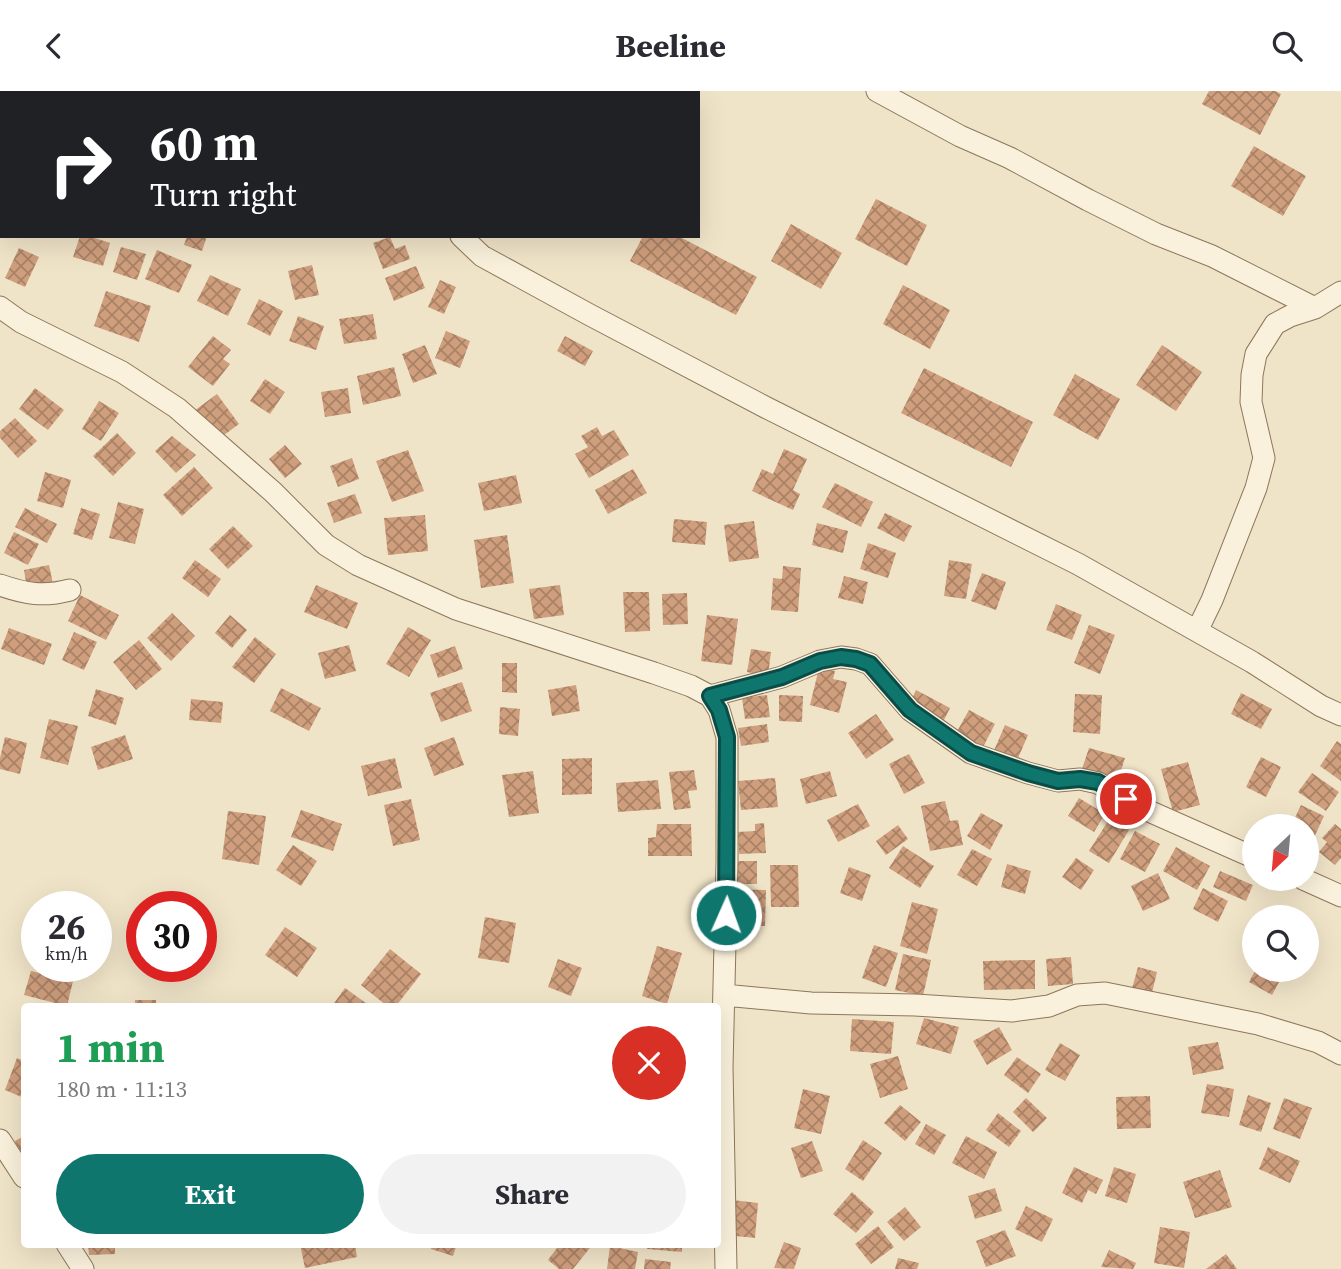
<!DOCTYPE html>
<html lang="en">
<head>
<meta charset="utf-8">
<style>
  :root { --surface:#fff; --page:#f2f2f3; --text:#2b2b33; --muted:#7c7c81; --accent:#0f766e }
  body { margin:0; font-family:"Source Serif 4",serif; background:var(--page); color:var(--text); height:100vh; display:flex; flex-direction:column; font-size:26px; white-space:nowrap }
  * { box-sizing:border-box; margin:0 }
  p { font-size:23px; color:var(--muted) }
  .icon { flex:none; width:38px; height:38px; fill:none; stroke:currentColor; stroke-width:2; stroke-linecap:round; stroke-linejoin:round }
  .map { position:relative; flex:1; overflow:hidden }
  .sheet { position:absolute; left:21px; top:912px; width:700px; height:245px; display:flex; flex-direction:column; background:var(--surface); border-radius:7px; box-shadow:0 7px 28px #0002 }
  .sheet>* { flex:none }
  .top-card { position:absolute; left:0px; top:0px; width:700px; height:147px; box-shadow:0 7px 28px #0002; background:#202124; color:#fff; overflow:hidden }
  .needle { width:46px; rotate:206deg }
  .controls { position:absolute; left:1242px; top:723px; display:grid; gap:14px }
  .controls a { display:grid; place-items:center; width:77px; height:77px; border-radius:50%; background:var(--surface); box-shadow:0 7px 28px #0002; font-size:35px }
  .speed { position:absolute; left:21px; top:800px; display:flex; gap:14px; font-size:35px; font-weight:700; text-align:center }
  .speed>* { display:grid; place-content:center; width:91px; height:91px; border-radius:50%; background:var(--surface); box-shadow:0 7px 28px #0002; line-height:1 }
  .speed small { font-size:18px; font-weight:400 }
  .speed .limit { border:10px solid #d22; background:#fff; color:#111 }
  .pin { position:absolute; display:grid; place-items:center; width:60px; height:60px; color:#fff; margin:-30px; border:4px solid #fff; border-radius:50%; box-shadow:0 2px 7px #0007 }
  .me { position:absolute; width:77px; margin:-38px; rotate:2deg; stroke-linejoin:round; filter:drop-shadow(0 0 5px #0008) }
  .turn { display:flex; align-items:center; gap:24px; height:147px; padding:0 35px; font-size:32px }
  .turn .icon { width:91px; height:91px; stroke-width:2.5 }
  .turn b { display:block; font-size:49px; line-height:60px }
  .round { display:grid; place-items:center; flex:none; width:74px; height:74px; border-radius:37px; background:var(--page) }
  .summary { display:flex; align-items:center; justify-content:space-between; height:119px; padding:0 35px }
  h1 { font-size:42px; font-weight:700; line-height:52px; color:#1e9e55 }
  .action { display:flex; gap:14px; margin-top:auto; padding:14px 35px }
  .action a { flex:1; height:80px; border-radius:42px; background:var(--accent); color:#fff; font-size:28px; font-weight:700; line-height:80px; text-align:center }
  .action a+a { background:var(--page); color:var(--text) }
  header { display:flex; justify-content:space-between; align-items:center; height:91px; padding:0 35px; background:var(--surface); font-size:32px; font-weight:700 }
  .map>svg:first-child { display:block }
</style>
</head>
<body>
<header><svg class="icon" aria-label="back" viewBox="0 0 24 24"><path d="M15 5l-7 7 7 7"/></svg>Beeline<svg class="icon" aria-label="search" viewBox="0 0 24 24"><circle cx="10" cy="10" r="6"/><path d="M15 15l6 6"/></svg></header>
<div class="map">
<svg width="1341" height="1178" viewBox="0 0 1341 1178">
  <defs>
    <pattern id="building-cross-hatch" width="8" height="8" patternUnits="userSpaceOnUse" patternTransform="scale(1.75)"><rect width="8" height="8" fill="#cf9f7d"/><path d="M0 0l8 8M0 8l8-8" fill="none" stroke="#a98266"/></pattern>
  </defs>
  <rect width="100%" height="100%" fill="#f0e4c8"/>
  <!-- building -->
  <path fill="url(#building-cross-hatch)" d="M1209,0H1275L1281,3L1260,44L1202,13Z
    M1254,55L1306,85L1283,125L1231,95Z
    M876,108L927,134L907,175L855,148Z
    M791,133L842,162L821,198L771,170Z
    M80,145H89L110,152L103,175L73,166Z
    M187,145H207L202,160L184,154Z
    M643,145H678L757,186L736,224L630,170Z
    M390,146L395,158L405,154L410,168L383,178L373,152Z
    M121,156L146,163L137,189L113,181Z
    M19,157L39,166L25,196L5,187Z
    M157,159L192,174L179,202L145,188Z
    M312,174L319,204L295,209L288,180Z
    M416,175L425,197L394,210L385,187Z
    M210,184L241,198L228,225L197,210Z
    M440,189L456,196L444,223L428,216Z
    M903,194L950,219L930,258L883,233Z
    M106,200L151,215L139,251L94,235Z
    M259,208L283,220L270,245L247,233Z
    M373,223L377,248L344,253L339,228Z
    M298,225L324,235L316,259L289,250Z
    M446,240L470,250L460,277L435,267Z
    M213,245L231,259L223,268L230,273L213,295L188,276Z
    M565,245L593,260L585,275L557,260Z
    M425,254L437,283L413,292L402,263Z
    M1162,254L1202,281L1176,320L1136,294Z
    M394,276L401,305L363,314L357,285Z
    M924,277L1033,331L1011,376L901,322Z
    M1075,283L1120,308L1098,349L1053,324Z
    M265,288L285,301L270,323L250,310Z
    M35,297L64,319L48,339L19,318Z
    M348,297L351,322L325,326L321,301Z
    M217,303L239,333L216,350L194,320Z
    M99,310L119,322L101,350L82,338Z
    M15,327L37,350L18,367L0,347V340Z
    M597,336L602,345L614,339L629,364L589,387L575,363L588,356L581,345Z
    M117,342L136,362L113,385L93,365Z
    M172,345L196,364L176,382L155,360Z
    M285,354L302,373L285,387L269,368Z
    M784,358L807,368L793,399L800,403L793,419L752,400L762,378L773,383Z
    M408,359L424,400L392,411L376,370Z
    M352,367L359,388L338,396L330,375Z
    M194,376L213,397L182,425L163,404Z
    M633,378L647,402L608,423L595,399Z
    M45,381L71,389L63,417L37,410Z
    M516,384L522,412L484,420L478,392Z
    M835,392L873,411L861,436L822,416Z
    M355,403L362,422L334,432L327,412Z
    M118,411L144,418L135,453L109,447Z
    M25,417L57,433L47,452L15,436Z
    M81,417L100,423L92,449L73,443Z
    M885,422L912,435L904,451L877,437Z
    M425,424L428,460L388,464L384,427Z
    M674,428L707,431L705,454L672,451Z
    M754,430L759,467L729,471L724,434Z
    M817,432L848,440L843,462L812,454Z
    M233,435L253,455L228,478L209,458Z
    M14,441L39,453L28,474L4,462Z
    M507,444L514,492L481,497L474,449Z
    M868,452L896,462L888,487L860,478Z
    M195,469L221,488L208,506L182,487Z
    M949,469L972,473L966,508L944,505Z
    M49,474L53,493L27,497L24,479Z
    M783,475L801,477L798,521L771,519L773,487L782,488Z
    M982,482L1006,491L996,519L971,510Z
    M844,485L868,491L863,513L838,507Z
    M316,494L358,512L347,538L304,521Z
    M560,494L564,524L534,528L529,498Z
    M623,501H649L650,540L625,541Z
    M687,502L688,533L663,534L662,503Z
    M80,504L119,524L106,549L68,530Z
    M1056,513L1082,524L1072,549L1046,539Z
    M172,522L195,545L171,570L147,547Z
    M230,524L247,539L232,557L215,542Z
    M707,524L738,528L732,574L701,570Z
    M1089,534L1115,544L1100,583L1074,572Z
    M408,536L431,549L409,586L386,573Z
    M9,537L52,553L44,574L1,558Z
    M74,541L97,551L84,579L62,569Z
    M255,546L276,563L254,592L232,576Z
    M139,549L162,578L136,599L113,571Z
    M349,554L356,580L325,588L318,562Z
    M455,555L463,578L438,587L430,564Z
    M751,558L771,561L768,585L747,581Z
    M502,572H517V602L502,601Z
    M819,577L835,580L833,588L847,591L839,622L810,614Z
    M462,591L472,620L441,631L430,602Z
    M576,594L580,620L552,625L548,599Z
    M281,597L321,617L309,640L270,620Z
    M96,598L124,607L116,634L88,625Z
    M916,599L950,617L943,631L909,614Z
    M1241,602L1272,618L1261,638L1231,623Z
    M1075,603L1102,604L1100,643L1073,641Z
    M767,604L770,626L745,628L742,607Z
    M779,604L803,605L802,631L779,630Z
    M191,608L223,611L221,632L189,629Z
    M500,616L520,618L518,645L499,643Z
    M969,619L995,633L982,658L955,644Z
    M876,623L894,649L866,668L848,642Z
    M49,628L78,635L68,674L40,667Z
    M767,633L769,651L741,655L738,637Z
    M1005,634L1028,644L1015,674L992,664Z
    M125,644L133,668L98,679L91,656Z
    M5,646L27,652L20,683L0,678V667Z
    M454,646L464,674L434,685L424,657Z
    M1337,650L1341,653V690L1320,675Z
    M1089,657L1125,667L1116,695L1080,684Z
    M909,663L925,692L904,703L889,673Z
    M1261,666L1281,676L1266,706L1246,696Z
    M395,667L402,697L368,705L361,675Z
    M592,667V703L562,704V668Z
    M1188,671L1200,714L1173,721L1161,678Z
    M694,679L697,699L688,700L691,717L674,719L669,681Z
    M533,680L539,722L509,726L502,684Z
    M830,680L837,705L806,713L800,688Z
    M1312,682L1339,701L1326,720L1298,701Z
    M775,687L778,716L741,719L738,690Z
    M658,689L661,718L618,721L616,692Z
    M1079,707L1105,723L1094,741L1068,725Z
    M411,708L420,749L393,755L384,714Z
    M945,710L950,730L958,729L963,754L930,760L921,715Z
    M858,713L870,735L838,751L827,729Z
    M1301,714L1324,725L1310,755L1307,753V735H1291Z
    M301,719L342,733L333,760L291,746Z
    M228,720L266,725L259,774L222,768Z
    M981,722L1003,734L990,759L967,745Z
    M1110,727L1129,739L1109,772L1089,760Z
    M764,732L766,762L739,763L738,741L755,740V733Z
    M657,733H691L692,765H648V747L656,746Z
    M1335,733L1341,738V767L1335,774L1319,761L1327,751L1322,747Z
    M898,734L908,748L886,764L876,750Z
    M1135,740L1160,753L1145,781L1120,768Z
    M293,754L317,770L301,795L276,779Z
    M903,755L934,775L920,797L889,777Z
    M1176,756L1210,775L1197,799L1163,780Z
    M972,758L992,768L977,795L957,784Z
    M1076,767L1094,779L1081,799L1062,786Z
    M732,770H757V793H732Z
    M1007,773L1031,780L1025,803L1001,796Z
    M770,774H798L799,816H771Z
    M849,776L871,784L862,810L840,802Z
    M1220,780L1253,794L1246,810L1213,796Z
    M1158,782L1170,808L1143,820L1131,795Z
    M1203,797L1228,810L1218,831L1193,818Z
    M732,798L766,799L765,835L732,834Z
    M912,811L938,818L927,863L900,855Z
    M485,826L516,832L509,872L478,867Z
    M285,836L317,857L297,886L265,864Z
    M874,854L898,862L886,896L862,887Z
    M657,855L682,862L667,913L642,905Z
    M390,858L421,883L396,915H387L361,894Z
    M903,863L931,869L923,905L895,899Z
    M1071,866L1073,893L1048,895L1046,868Z
    M558,868L582,877L571,905L548,896Z
    M1035,869V898L984,899L983,870Z
    M1138,876L1157,881L1151,906L1131,901Z
    M1256,878H1286L1272,904L1249,891Z
    M31,880L73,890L67,915L24,904Z
    M345,897L370,915H332Z
    M135,909H156V915H135Z
    M924,927L959,936L951,963L916,953Z
    M852,928L894,931L891,963L850,960Z
    M999,936L1012,959L987,974L973,950Z
    M1218,951L1224,978L1193,984L1188,956Z
    M1060,952L1080,964L1065,990L1045,979Z
    M898,965L908,998L880,1007L870,973Z
    M1017,966L1041,983L1028,1002L1004,984Z
    M17,967L24,970V1007L5,999Z
    M1207,993L1234,998L1229,1026L1201,1022Z
    M803,998L830,1005L821,1043L794,1037Z
    M1248,1004L1271,1012L1261,1041L1239,1034Z
    M1150,1005L1151,1037L1117,1038L1116,1006Z
    M1026,1007L1047,1027L1033,1041L1013,1021Z
    M1284,1007L1312,1017L1300,1048L1273,1038Z
    M900,1014L921,1031L905,1050L884,1032Z
    M998,1022L1021,1040L1009,1056L986,1039Z
    M926,1033L946,1044L934,1064L915,1053Z
    M24,1045V1069L15,1050Z
    M966,1045L997,1061L984,1088L952,1072Z
    M863,1049L882,1062L863,1090L845,1078Z
    M812,1050L823,1080L801,1087L791,1057Z
    M1268,1056L1300,1070L1290,1092L1259,1078Z
    M1074,1076L1103,1089L1096,1103L1088,1099L1082,1112L1062,1102Z
    M1114,1076L1136,1083L1127,1112L1105,1105Z
    M1220,1079L1232,1116L1195,1127L1183,1091Z
    M995,1097L1002,1120L975,1128L968,1105Z
    M852,1101L874,1121L856,1142L833,1123Z
    M732,1109L758,1112L755,1147L736,1145L737,1139L729,1138Z
    M1026,1115L1053,1128L1042,1151L1015,1138Z
    M905,1116L921,1136L904,1150L887,1131Z
    M878,1135L894,1156L871,1173L855,1153Z
    M1160,1136L1190,1141L1184,1177L1154,1172Z
    M1005,1139L1016,1165L986,1176L976,1150Z
    M784,1151L801,1157L794,1178L774,1177Z
    M88,1153H115V1163L89,1164Z
    M300,1153H355L357,1166L305,1177Z
    M432,1153H457L453,1165L431,1158Z
    M560,1153H593L573,1178H559L548,1169Z
    M648,1153H682V1161L647,1158Z
    M610,1155L638,1161L635,1178H607Z
    M1109,1159L1136,1172L1133,1178L1101,1176Z
    M1226,1163L1237,1178H1206Z
    M898,1167L919,1172L917,1178H895Z
    M645,1168L671,1171L670,1178H644Z"/>
  <g fill="none" stroke-linecap="round" stroke-linejoin="round">
    <defs>
      <path id="street" d="M189,0L191,2
        M877,0L960,45L1010,67L1088,109L1156,143L1212,165L1315,217
        M461,145L482,165L590,224L767,317L1078,473L1197,540
        M1341,201L1315,217L1290,225L1275,233L1256,263L1252,284L1251,311L1264,367L1256,397L1212,509L1197,540L1252,571L1321,615L1341,624
        M0,216L21,231L122,281L177,317L273,401L326,454L358,474L456,518L654,582L691,595L710,605L719,619L727,646V771L722,976L726,1178
        M0,494C26,503 43,506 70,499
        M710,605L782,586L820,570L841,566L856,568L870,573L910,619L971,662L1028,682L1058,690L1080,688L1098,692L1142,717L1255,767
        M1303,788L1341,805
        M724,904L811,912L915,914L1012,920L1049,915L1077,904L1105,902L1258,933L1318,951L1341,963
        M0,1049L24,1086
        M67,1153L83,1178"/>
    </defs>
    <!-- street casing -->
    <use href="#street" stroke="#8d765c" stroke-width="23"/>
    <!-- street -->
    <use href="#street" stroke="#faf1dc" stroke-width="21"/>
  </g>
  <g fill="none" stroke-linecap="round" stroke-linejoin="round">
    <defs>
      <path id="route" d="M726,824L727,646L719,619L710,605L782,586L820,570L841,566L856,568L870,573L910,619L971,662L1028,682L1058,690L1080,688L1098,691L1126,708"/>
    </defs>
    <!-- route casing -->
    <use href="#route" stroke="#0a4d48" stroke-width="18"/>
    <!-- route -->
    <use href="#route" stroke="#0f766e" stroke-width="12"/>
  </g>
</svg>
<div class="controls">
<a><svg class="needle" viewBox="-14 -14 28 28"><path d="M0-13l5 13h-10z" fill="#e53935"/><path d="M0 13l5-13h-10z" fill="#7c7c81"/></svg></a>
<a><svg class="icon" aria-label="search" viewBox="0 0 24 24"><circle cx="10" cy="10" r="6"/><path d="M15 15l6 6"/></svg></a>
</div>
<div class="speed"><div>26<small>km/h</small></div><div class="limit">30</div></div>
<div class="pin" style="left:1126px;top:708px;background:#d93025"><svg class="icon" aria-label="arrive" viewBox="0 0 24 24"><path d="M6 21V4h12l-3 4 3 4H6"/></svg></div>
<svg class="me" style="left:726px;top:824px" viewBox="-20 -20 40 40"><circle r="17" fill="#0f766e" stroke="#fff" stroke-width="3"/><path d="M0-11L8 9 0 5-8 9z" fill="#fff"/></svg>
<div class="top-card">
<div class="turn"><svg class="icon" aria-label="right" viewBox="0 0 24 24"><path d="M7 20v-9h11M14 6l5 5-5 5"/></svg><div><b>60 m</b>Turn right</div></div>
</div>
<section class="sheet">
<div class="summary"><div><h1>1 min</h1><p>180 m · 11:13</p></div><a class="round" style="background:#d93025;color:#fff"><svg class="icon" aria-label="close" viewBox="0 0 24 24"><path d="M6 6l12 12M18 6L6 18"/></svg></a></div>
<div class="action"><a>Exit</a><a>Share</a></div>
</section>
</div>
</body>
</html>
